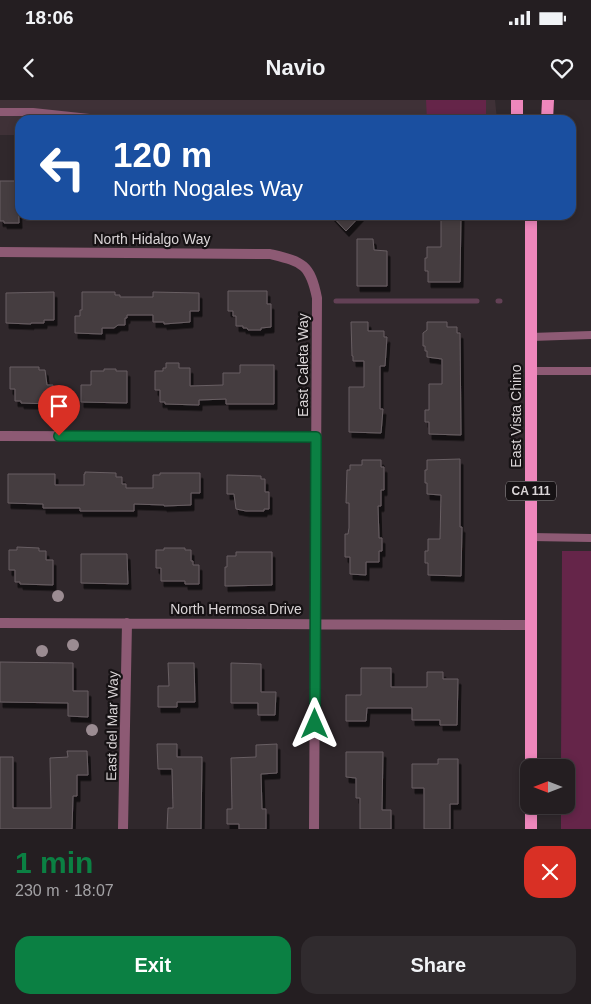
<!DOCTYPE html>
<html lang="en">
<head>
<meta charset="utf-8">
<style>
  :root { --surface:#241e21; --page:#302b2e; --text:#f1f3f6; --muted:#a3a2a5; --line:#413c3f; --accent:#0b8043 }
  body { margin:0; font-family:Arial,sans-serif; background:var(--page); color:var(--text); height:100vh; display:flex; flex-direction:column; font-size:19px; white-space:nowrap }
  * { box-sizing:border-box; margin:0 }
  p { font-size:16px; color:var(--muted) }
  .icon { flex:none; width:28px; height:28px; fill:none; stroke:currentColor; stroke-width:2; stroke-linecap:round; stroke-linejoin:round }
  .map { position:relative; height:729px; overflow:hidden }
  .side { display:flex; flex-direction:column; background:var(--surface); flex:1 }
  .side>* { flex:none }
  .guide { position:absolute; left:15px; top:15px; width:561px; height:105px; border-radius:15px; box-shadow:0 2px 8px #0003,0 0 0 1px var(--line); background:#1a4fa0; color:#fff; overflow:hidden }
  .needle { width:32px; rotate:270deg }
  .buttons { position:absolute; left:520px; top:659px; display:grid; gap:10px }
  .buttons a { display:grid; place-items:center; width:55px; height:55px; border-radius:10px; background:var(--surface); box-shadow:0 2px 8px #0003,0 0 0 1px var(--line); font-size:25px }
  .pin { position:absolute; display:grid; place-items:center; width:42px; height:42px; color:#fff; margin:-51px -21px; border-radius:50% 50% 50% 0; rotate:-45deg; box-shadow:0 0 5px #0007 }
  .pin .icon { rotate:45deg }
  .me { position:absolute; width:55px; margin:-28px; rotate:0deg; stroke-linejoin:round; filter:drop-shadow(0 0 4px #0008) }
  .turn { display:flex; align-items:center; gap:18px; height:105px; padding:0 15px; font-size:22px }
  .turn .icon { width:65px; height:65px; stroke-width:2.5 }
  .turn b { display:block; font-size:35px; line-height:42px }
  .round { display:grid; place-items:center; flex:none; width:52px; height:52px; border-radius:15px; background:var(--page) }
  .headline { display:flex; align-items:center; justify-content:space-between; height:85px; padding:0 15px }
  h1 { font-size:30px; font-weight:700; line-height:38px; color:var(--accent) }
  .primary-button { display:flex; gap:10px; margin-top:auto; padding:10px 15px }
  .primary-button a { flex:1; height:58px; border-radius:15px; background:var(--accent); color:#fff; font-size:20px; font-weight:700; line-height:58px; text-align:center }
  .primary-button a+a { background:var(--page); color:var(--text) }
  .status { display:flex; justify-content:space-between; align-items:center; height:35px; padding:0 25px; background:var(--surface); direction:ltr }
  .status svg { height:14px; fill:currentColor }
  header { display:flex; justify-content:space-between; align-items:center; height:65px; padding:0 15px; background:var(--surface); font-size:22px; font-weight:700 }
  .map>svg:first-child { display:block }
</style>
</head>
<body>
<div class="status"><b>18:06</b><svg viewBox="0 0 49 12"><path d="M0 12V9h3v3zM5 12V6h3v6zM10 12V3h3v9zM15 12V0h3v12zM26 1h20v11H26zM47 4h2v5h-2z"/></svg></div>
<header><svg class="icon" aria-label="back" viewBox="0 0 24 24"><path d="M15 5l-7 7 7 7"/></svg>Navio<svg class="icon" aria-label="heart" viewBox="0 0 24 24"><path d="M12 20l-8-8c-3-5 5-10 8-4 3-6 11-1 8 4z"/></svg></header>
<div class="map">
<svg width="591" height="729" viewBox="0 0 591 729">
  <defs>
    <filter id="shadow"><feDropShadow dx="3" dy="5.5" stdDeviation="0" flood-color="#0009"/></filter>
  </defs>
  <rect width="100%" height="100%" fill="#30282c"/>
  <!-- built -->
  <path fill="#3f3137" d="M0,0H495L497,20H20V35H0Z"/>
  <!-- green -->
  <path fill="#652549" d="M426,0H486V20H427Z
    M562,451H591V729H561V705H566V668L561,667Z"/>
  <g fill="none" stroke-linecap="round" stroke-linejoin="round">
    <!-- stream -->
    <path stroke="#634156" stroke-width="5" d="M336,201H477
      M498,201H500"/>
  </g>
  <!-- building -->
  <path fill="#453c40" stroke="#685f63" filter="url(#shadow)" d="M0,81H18L19,123H4V121H0Z
    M331,115H361L346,131Z
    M441,115H461L460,182H428V171H425V158H427V147H441Z
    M357,139H373L374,150L387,151V186H357Z
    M228,191H267V204H271V227L261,228V230H248L247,228H243V226H236V216H233V211H228Z
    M54,192V220H44V223H31V224L6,223V193Z
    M82,192H115V195H120V197H153V192L199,193V211H190V222L164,224V222H153V215H127V218H125V225H118L114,228H102V234L75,233V216H80V210H82Z
    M351,222H368V231H384V237H387L385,266H380V309H383L381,333L349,332V287H364V261H353V256H352Z
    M427,222H447V227H457V233H460L461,335L429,334V322H425V310H429V284H442V259L427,257V251H425V246H423V233L427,230Z
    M166,263H179V268H190V286L223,285V273H240V265H274V304H226V299L199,300V305L165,304V302H160V290H155V271H163V268H166Z
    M10,267H39V270H45L47,285H53V304L21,303V301H15V289H10Z
    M104,269H116V271H127V303L81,302V285H91V271H104Z
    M460,359V427H462L461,476L428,475V463H425V451H428V439H440L441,395L427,394V383H425V370H427V360Z
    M362,360H381V367H384V390H381V406H378L379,438H382V451H379V462H366V475L350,474V457H345V434H348L349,428V403H346L347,370H350V365H362Z
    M85,372L116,373V377H122V384H126V388H153V375H160V373H200V393H191V405L164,406V405L134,404V411H80V408H43V404L8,403V374H55V385H84V374H85Z
    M227,375L261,376V379H265V392H269V409H264V411H246L236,409L234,394H227Z
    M17,447L39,448V451H46V460H53V485L20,484V482H15V470H9V450H17Z
    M164,448H185V450H191V461H193V465H199V484H185V481H161V468H156V450H164Z
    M236,452H272V485L225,486V467H227V456H236Z
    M81,454H127L128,484L81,483Z
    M0,562L73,563V591H88V617L68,616V603L0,602Z
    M168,563H194L195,602H177V607H158V586H169Z
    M231,563L261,564V592H276L275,615H258V603H231Z
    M361,568H391V587H427V572H443V579H458L457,625H440V620H412V608H367L366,621H346V595H361Z
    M157,644H177V657H202L201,729H167L168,708H173L172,669H158Z
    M277,644V673L261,674L262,709H266V729H239V724H227V709H232L231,658L256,657V645Z
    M67,651H87L88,675H77V696H73L72,729H0V657H13V708H51L50,658L68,657Z
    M346,652H383L382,710H391V729H360V698H356V678L346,677Z
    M438,659H458V704H450V729H424V688H412V664H438Z"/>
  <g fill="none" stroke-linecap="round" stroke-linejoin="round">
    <!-- service -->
    <path stroke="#8d5a74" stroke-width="8" d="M0,12H33L108,20
      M531,237L591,235
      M531,271H591
      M531,437L591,438"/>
    <!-- minor -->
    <path stroke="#8d5a74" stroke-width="10" d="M0,152L270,154C302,162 310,163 317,198L314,729
      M0,336L316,337
      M0,523L531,525
      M123,729L127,523"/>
    <!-- primary -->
    <path stroke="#ee87bc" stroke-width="12" d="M517,20V0
      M547,20L548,0
      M531,115V668
      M531,705V729"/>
  </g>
  <!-- trees -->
  <g fill="#9b8c92">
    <circle cx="58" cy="496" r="6"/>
    <circle cx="73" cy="545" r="6"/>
    <circle cx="42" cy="551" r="6"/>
    <circle cx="92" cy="630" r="6"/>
  </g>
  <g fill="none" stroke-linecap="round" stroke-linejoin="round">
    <defs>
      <path id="route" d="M59,336L316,337L315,624"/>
    </defs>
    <!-- route casing -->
    <use href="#route" stroke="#07532c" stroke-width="12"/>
    <!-- route -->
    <use href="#route" stroke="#0b8043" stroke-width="9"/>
  </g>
  <g text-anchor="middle" stroke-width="4.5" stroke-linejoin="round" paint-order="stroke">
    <!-- shield labels -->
    <rect fill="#161214" stroke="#9f9a9c" stroke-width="1" x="506" y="381.5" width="50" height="19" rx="4"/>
    <g font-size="12" font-weight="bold" fill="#dad5d7">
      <text x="531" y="395">CA 111</text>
    </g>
    <!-- street labels -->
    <g font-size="14" fill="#dad5d7" stroke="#161214">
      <text x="152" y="144">North Hidalgo Way</text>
      <text transform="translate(303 265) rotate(-90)" y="5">East Caleta Way</text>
      <text transform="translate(516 316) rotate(-90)" y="5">East Vista Chino</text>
      <text x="236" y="514">North Hermosa Drive</text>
      <text transform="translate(112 626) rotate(-89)" y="5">East del Mar Way</text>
    </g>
  </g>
</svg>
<div class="buttons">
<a><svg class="needle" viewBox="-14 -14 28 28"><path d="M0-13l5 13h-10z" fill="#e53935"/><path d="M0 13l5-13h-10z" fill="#a3a2a5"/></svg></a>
</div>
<div class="pin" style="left:59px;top:336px;background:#d93025"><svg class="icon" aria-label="arrive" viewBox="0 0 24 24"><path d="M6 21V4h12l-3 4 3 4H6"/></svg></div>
<svg class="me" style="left:315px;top:624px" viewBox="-20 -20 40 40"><path d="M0-17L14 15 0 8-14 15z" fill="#0b8043" stroke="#fff" stroke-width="4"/></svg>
<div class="guide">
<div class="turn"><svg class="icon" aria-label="left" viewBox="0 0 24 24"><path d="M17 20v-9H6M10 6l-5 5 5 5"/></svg><div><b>120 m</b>North Nogales Way</div></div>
</div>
</div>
<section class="side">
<div class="headline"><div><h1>1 min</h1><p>230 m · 18:07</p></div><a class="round" style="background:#d93025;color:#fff"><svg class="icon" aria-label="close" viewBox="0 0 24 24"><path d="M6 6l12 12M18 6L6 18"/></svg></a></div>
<div class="primary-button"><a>Exit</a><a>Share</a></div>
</section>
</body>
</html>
